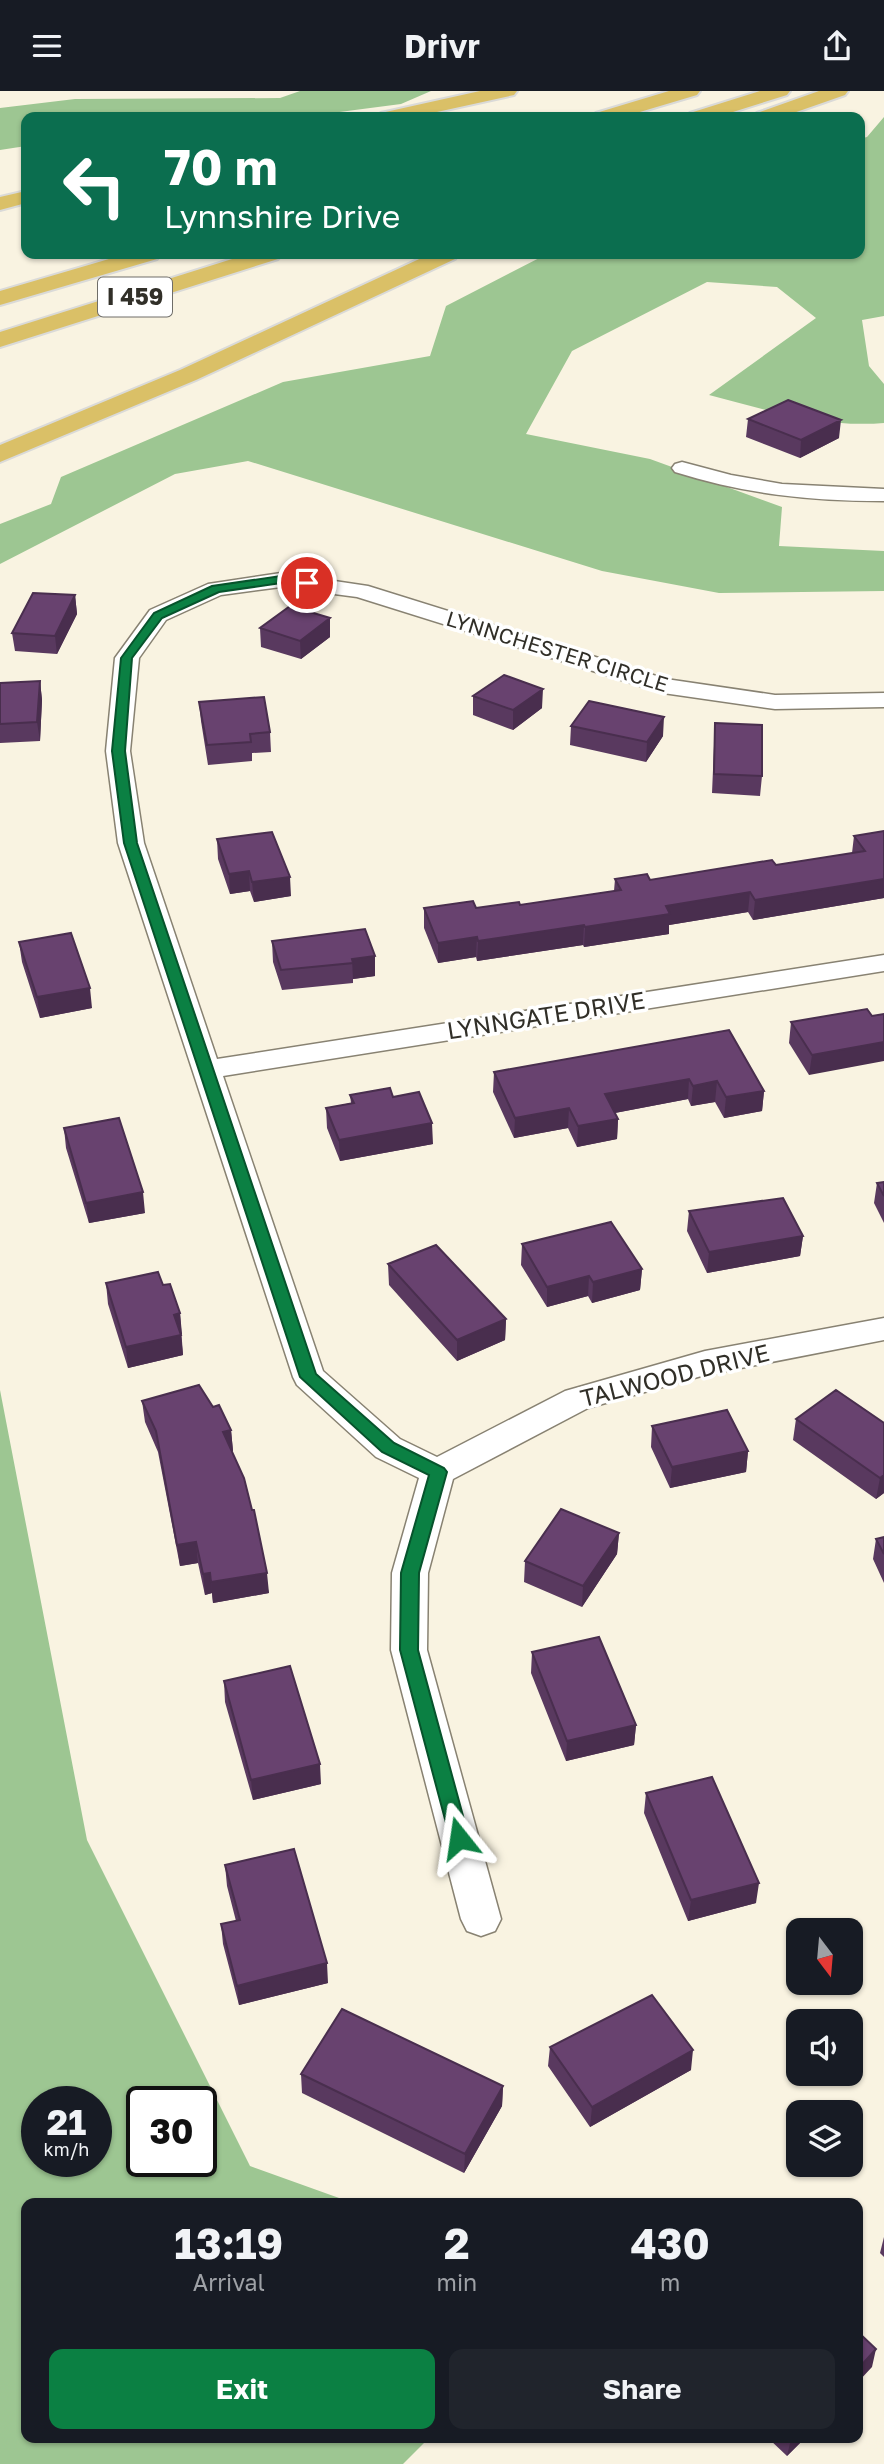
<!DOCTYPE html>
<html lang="en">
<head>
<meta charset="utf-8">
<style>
  :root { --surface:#171b24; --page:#20242c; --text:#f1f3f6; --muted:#9ea1a6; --accent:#0b8043 }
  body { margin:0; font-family:"Golos Text",sans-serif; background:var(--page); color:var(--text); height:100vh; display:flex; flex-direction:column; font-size:26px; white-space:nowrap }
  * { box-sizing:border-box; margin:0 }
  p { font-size:23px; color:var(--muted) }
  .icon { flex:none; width:38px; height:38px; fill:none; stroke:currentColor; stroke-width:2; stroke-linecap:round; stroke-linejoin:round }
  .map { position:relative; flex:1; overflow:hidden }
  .sheet { position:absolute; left:21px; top:2107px; width:842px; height:245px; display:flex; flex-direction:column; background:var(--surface); border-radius:14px; box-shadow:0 2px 5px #0004 }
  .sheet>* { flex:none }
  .guide { position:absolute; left:21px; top:21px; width:844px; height:147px; border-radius:14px; box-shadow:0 2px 5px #0004; background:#0b6e4f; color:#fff; overflow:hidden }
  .needle { width:46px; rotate:164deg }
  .tools { position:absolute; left:786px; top:1827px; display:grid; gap:14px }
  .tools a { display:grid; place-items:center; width:77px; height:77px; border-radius:14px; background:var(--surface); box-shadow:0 2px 5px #0004; font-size:35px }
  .speed { position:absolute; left:21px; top:1995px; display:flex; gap:14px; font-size:35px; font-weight:700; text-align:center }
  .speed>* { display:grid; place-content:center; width:91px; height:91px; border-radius:50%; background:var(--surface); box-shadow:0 2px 5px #0004; line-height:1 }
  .speed small { font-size:18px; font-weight:400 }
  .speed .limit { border:4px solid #111; border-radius:10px; background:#fff; color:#111 }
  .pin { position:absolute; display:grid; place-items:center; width:60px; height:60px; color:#fff; margin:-30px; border:4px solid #fff; border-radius:50%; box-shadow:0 2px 7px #0007 }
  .me { position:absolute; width:77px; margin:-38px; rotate:345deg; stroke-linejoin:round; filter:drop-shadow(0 0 5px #0008) }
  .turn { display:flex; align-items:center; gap:24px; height:147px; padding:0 28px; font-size:32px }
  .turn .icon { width:91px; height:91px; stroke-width:2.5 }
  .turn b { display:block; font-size:49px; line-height:60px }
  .eta { display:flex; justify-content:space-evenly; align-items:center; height:119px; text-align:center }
  .eta b { font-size:42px; font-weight:700; line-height:49px }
  .action { display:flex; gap:14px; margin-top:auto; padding:14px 28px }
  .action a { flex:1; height:80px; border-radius:14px; background:var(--accent); color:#fff; font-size:28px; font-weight:700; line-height:80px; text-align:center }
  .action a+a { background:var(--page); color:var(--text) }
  header { display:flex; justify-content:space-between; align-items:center; height:91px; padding:0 28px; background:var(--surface); font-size:32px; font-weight:700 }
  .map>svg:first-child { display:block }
</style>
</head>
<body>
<header><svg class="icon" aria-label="menu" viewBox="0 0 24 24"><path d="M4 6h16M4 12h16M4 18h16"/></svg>Drivr<svg class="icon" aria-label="share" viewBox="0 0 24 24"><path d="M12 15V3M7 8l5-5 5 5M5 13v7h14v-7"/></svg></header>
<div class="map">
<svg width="884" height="2373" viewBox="0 0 884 2373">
  <rect width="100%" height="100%" fill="#f9f3e1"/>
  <!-- forest -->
  <path fill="#9dc692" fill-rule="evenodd" d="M300,0H431L401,13L301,26H26V55L0,59V17L75,8L280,7Z
    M884,26V225L862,229L869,275L884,293V332C825,337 766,319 709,304L816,227L777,196L707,191L572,260L526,343L650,368L782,416L779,455L884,460V500L719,502L602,480L248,370L175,383L0,473V433L51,413L61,386L283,291L430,265L446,215L547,163H859V48L867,46Z
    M0,1299L87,1749L250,2075L353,2112H26V2347H429L403,2373H0ZM37,2011H96V2070H37ZM142,2011H201V2070H142Z"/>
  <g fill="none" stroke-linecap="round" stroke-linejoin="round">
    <defs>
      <path id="street" d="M682,371L731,384L782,393L884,398V410C812,410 744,403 675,381L672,377L675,373Z
        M281,482L368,495L666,588L775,604L884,602V616L775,618L663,602L357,506L281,496L221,504L166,529L139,567L130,660L144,752L217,968L884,864V880L223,985L323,1280L400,1348L437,1366L565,1300L705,1260L884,1227V1249L705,1284L588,1317L453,1388L428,1482L427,1559L501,1828L495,1840L481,1845L467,1840L461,1828L391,1559L392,1482L419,1387L376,1366L297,1294L293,1286L118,752L106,660L115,567L150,519L208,493Z"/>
      <path id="highway" d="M480,0H517L514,4L414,26H378L381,22Z
        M669,0H700L697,4L623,26H593L596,22Z
        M760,0H790L787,4L717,26H687L690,22Z
        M819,0H848L845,4L782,26H754L757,22Z
        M26,100V112L0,119V106Z
        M126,163H160L157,168L0,214V200Z
        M248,163H281L278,168L0,256V241Z
        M430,163H458L455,168L196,289L0,371V354L180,279Z"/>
    </defs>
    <!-- street casing -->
    <use href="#street" stroke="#888272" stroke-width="3"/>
    <!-- highway casing -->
    <use href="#highway" stroke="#dadad8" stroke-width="4"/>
    <!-- street -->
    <use href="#street" fill="#fff" fill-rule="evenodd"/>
    <!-- highway -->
    <use href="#highway" fill="#dac067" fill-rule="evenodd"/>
  </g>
  <!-- wall -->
  <path fill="#59395f" d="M748,328L839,347L800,367L746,346Z
    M75,504L77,523L57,563L15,560L12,542Z
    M330,527V546L301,568L261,556L260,537Z
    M40,590L42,609L40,650L0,652V592Z
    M473,605L542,617L513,639L473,624Z
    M199,611L270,641L271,661L252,662V670L208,674L201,630Z
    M715,632L762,685L760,705L712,702Z
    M571,635L663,645L646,671L570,654Z
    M884,740V807L753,829L748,821L669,834V843L584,856L583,854L477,870L476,866L438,872L424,837V817H476L520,814L614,800L615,788L650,789L776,774L852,762L854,745Z
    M217,748L291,805L254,811L250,800L230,803L218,768Z
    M365,838L375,885L353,888V892L282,899L273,871L272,850Z
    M19,851L92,917L40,927L22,871Z
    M867,918L809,984L789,952L791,931Z
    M729,939L764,1000L762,1020L724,1027L715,1011L691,1015L688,1008L615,1022L618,1028L617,1048L577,1056L568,1037L514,1047L493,1001L494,981Z
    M350,1004L393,1006L433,1053L340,1070L327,1037L326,1017L351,1012Z
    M64,1037L145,1122L89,1132L66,1057Z
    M884,1091V1132L874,1112L877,1092Z
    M689,1120L803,1145L800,1165L707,1182L687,1140Z
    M522,1153L642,1178L640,1199L592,1212L588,1205L547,1216L521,1174Z
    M388,1173L506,1228L505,1249L457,1270L389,1194Z
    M106,1192L163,1194L180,1222L183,1264L128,1277L108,1213Z
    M142,1310L213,1316L231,1339L233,1360H232L269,1502L213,1512L212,1502L205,1504L198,1472L180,1475L158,1361L145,1331Z
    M796,1328L884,1332V1402L876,1408L793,1349Z
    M652,1335L748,1360L746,1381L670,1397L651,1356Z
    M619,1442L617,1463L582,1516L524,1491L525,1470Z
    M884,1446V1492L873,1468L876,1448Z
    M532,1561L636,1634L634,1654L566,1670L531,1582Z
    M224,1590L321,1693L253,1709L225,1611Z
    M646,1702L756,1812L688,1830L644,1722Z
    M225,1774L328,1892L239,1914L223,1853L221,1833L236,1830L227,1795Z
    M550,1956L691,1979L590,2036L548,1975Z
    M301,1983L503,1995L502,2015L464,2082L302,2002Z
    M884,2146V2166L880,2162Z
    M768,2347H805L787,2365Z"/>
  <!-- shaded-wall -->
  <path fill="#492e4e" d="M841,329L839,347L800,367L801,349Z
    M75,504L77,523L57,563L55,545Z
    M330,527V546L301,568L300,550Z
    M40,590L42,609L40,650L37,631Z
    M543,598L542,617L513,639V619Z
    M664,626L663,645L646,671L647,651Z
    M249,780L250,800L230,803L229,783Z
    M290,786L291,805L254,811L252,791Z
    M884,788V807L753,829L755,809Z
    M750,801L748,821L669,834V843L584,856L585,836L666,815Z
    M584,834L583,854L477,870L478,850Z
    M477,846L476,866L438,872V852Z
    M375,865V885L353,888L352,868Z
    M90,897L92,917L40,927L37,906Z
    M884,951V970L809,984L812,964Z
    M689,988L688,1008L604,1024L605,1003Z
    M717,990L715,1011L691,1015L693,995Z
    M764,1000L762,1020L724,1027L726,1006Z
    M569,1017L568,1037L514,1047L515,1027Z
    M618,1028L617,1048L577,1056L578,1035Z
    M432,1032L433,1053L340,1070L339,1049Z
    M143,1101L145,1122L89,1132L86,1112Z
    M803,1145L800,1165L707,1182L709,1161Z
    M642,1178L640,1199L592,1212L593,1191Z
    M589,1185L588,1205L547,1216V1196Z
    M180,1222L182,1243L176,1244L174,1224Z
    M506,1228L505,1249L457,1270V1249Z
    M181,1244L183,1264L128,1277L126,1256Z
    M231,1339L233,1360L225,1362L223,1341Z
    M748,1360L746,1381L670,1397L672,1376Z
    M884,1384V1402L876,1408L880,1387Z
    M619,1442L617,1463L582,1516L583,1495Z
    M196,1451L198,1472L180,1475L177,1454Z
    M210,1482L212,1502L205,1504L203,1483Z
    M267,1482L269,1502L213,1512L211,1491Z
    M636,1634L634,1654L566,1670L567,1650Z
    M320,1673L321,1693L253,1709L251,1689Z
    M759,1792L756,1812L688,1830L691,1809Z
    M327,1872L328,1892L239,1914L237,1895Z
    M693,1959L691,1979L590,2036L592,2016Z
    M503,1995L502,2015L464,2082L465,2063Z
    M876,2258L872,2276L858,2291V2278Z
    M792,2347H805L787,2365L791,2348Z"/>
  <!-- building -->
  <path fill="#68426f" stroke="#492e4e" stroke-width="2" d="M788,309L841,329L801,349L748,328Z
    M33,502L75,504L55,545L12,542Z
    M290,515L330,527L300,550L260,537Z
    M504,584L543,598L513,619L473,605Z
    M40,590L37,631L0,633V592Z
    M264,606L270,641L250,643L251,651L207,654L199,611Z
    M589,610L664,626L647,651L571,635Z
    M715,632L762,634V685L714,683Z
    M884,740V788L755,809L750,801L666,815L670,823L585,836L584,834L478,850L477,846L438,852L424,817L473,810L476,817L519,811L520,814L621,799L615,788L647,783L650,789L772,769L776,774L865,760L854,745Z
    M272,741L290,786L252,791L249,780L229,783L217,748Z
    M365,838L375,865L352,868L353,872L281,879L272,850Z
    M71,842L90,897L37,906L19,851Z
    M867,918L872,925L884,923V951L812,964L791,931Z
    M729,939L764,1000L726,1006L717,990L693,995L689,988L605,1003L618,1028L578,1035L569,1017L515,1027L494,981Z
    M390,997L393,1006L419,1001L432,1032L339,1049L326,1017L354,1012L350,1004Z
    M119,1027L143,1101L86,1112L64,1037Z
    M884,1091V1105L877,1092Z
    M783,1107L803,1145L709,1161L689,1120Z
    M611,1131L642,1178L593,1191L589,1185L547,1196L522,1153Z
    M436,1154L506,1228L457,1249L388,1173Z
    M158,1181L163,1194L170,1193L180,1222L174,1224L181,1244L126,1256L106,1192Z
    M199,1294L213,1316L219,1314L231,1339L223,1341L244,1387L252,1419H254L267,1482L211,1491L210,1482L203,1483L196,1451L177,1454L156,1340L142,1310Z
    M836,1299L884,1332V1384L880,1387L796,1328Z
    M727,1319L748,1360L672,1376L652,1335Z
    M561,1418L619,1442L583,1495L525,1470Z
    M884,1446V1463L876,1448Z
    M599,1546L636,1634L567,1650L532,1561Z
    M290,1575L320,1673L251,1689L224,1590Z
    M712,1686L759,1792L691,1809L646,1702Z
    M294,1758L327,1872L237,1895L221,1833L240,1829L225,1774Z
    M652,1904L693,1959L592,2016L550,1956Z
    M342,1918L503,1995L465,2063L301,1983Z
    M858,2241L876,2258L858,2278Z"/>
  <!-- route -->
  <path fill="#0b8043" stroke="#07532c" stroke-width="2" d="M281,485L313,492L307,496L281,492L219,501L162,527L132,567L125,660L137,752L316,1283L394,1352L444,1377L447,1381L419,1482L418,1559L469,1747L466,1753L459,1756L452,1753L450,1747L400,1559L401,1482L429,1384L382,1361L300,1286L124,752L112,660L121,567L154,522L212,495Z"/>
  <g text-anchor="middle" stroke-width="7" stroke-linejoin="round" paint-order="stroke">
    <!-- far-street labels -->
    <g font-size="21" fill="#312f28" stroke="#fff">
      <text transform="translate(557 561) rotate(17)" y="7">LYNNCHESTER CIRCLE</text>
    </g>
    <!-- shield labels -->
    <rect fill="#fff" stroke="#6f6d68" stroke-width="2" x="98" y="186.5" width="74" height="39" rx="5"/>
    <g font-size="23" font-weight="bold" fill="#312f28">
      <text x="135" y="214">I 459</text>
    </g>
    <!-- street labels -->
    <g font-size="24" fill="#312f28" stroke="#fff">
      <text transform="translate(546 925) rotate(-9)" y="8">LYNNGATE DRIVE</text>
      <text transform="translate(675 1285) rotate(-14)" y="8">TALWOOD DRIVE</text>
    </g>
  </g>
</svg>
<div class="tools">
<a><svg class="needle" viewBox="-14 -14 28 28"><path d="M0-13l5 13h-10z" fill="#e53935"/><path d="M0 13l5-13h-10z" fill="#9ea1a6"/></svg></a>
<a><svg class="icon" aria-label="sound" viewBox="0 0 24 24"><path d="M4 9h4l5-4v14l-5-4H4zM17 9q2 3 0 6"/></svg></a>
<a><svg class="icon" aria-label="layers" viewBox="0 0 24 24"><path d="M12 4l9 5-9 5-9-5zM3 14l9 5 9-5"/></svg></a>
</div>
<div class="speed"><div>21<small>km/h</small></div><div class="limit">30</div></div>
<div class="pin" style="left:307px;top:492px;background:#d93025"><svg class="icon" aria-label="arrive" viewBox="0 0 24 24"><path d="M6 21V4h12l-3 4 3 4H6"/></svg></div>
<svg class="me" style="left:459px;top:1747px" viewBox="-20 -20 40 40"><path d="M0-17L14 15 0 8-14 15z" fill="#0b8043" stroke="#fff" stroke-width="4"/></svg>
<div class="guide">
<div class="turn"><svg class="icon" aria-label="left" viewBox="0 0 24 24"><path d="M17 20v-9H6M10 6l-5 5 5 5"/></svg><div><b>70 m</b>Lynnshire Drive</div></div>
</div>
<section class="sheet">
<div class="eta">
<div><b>13:19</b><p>Arrival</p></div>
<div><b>2</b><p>min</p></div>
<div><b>430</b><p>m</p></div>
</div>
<div class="action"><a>Exit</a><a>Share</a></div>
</section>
</div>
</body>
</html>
